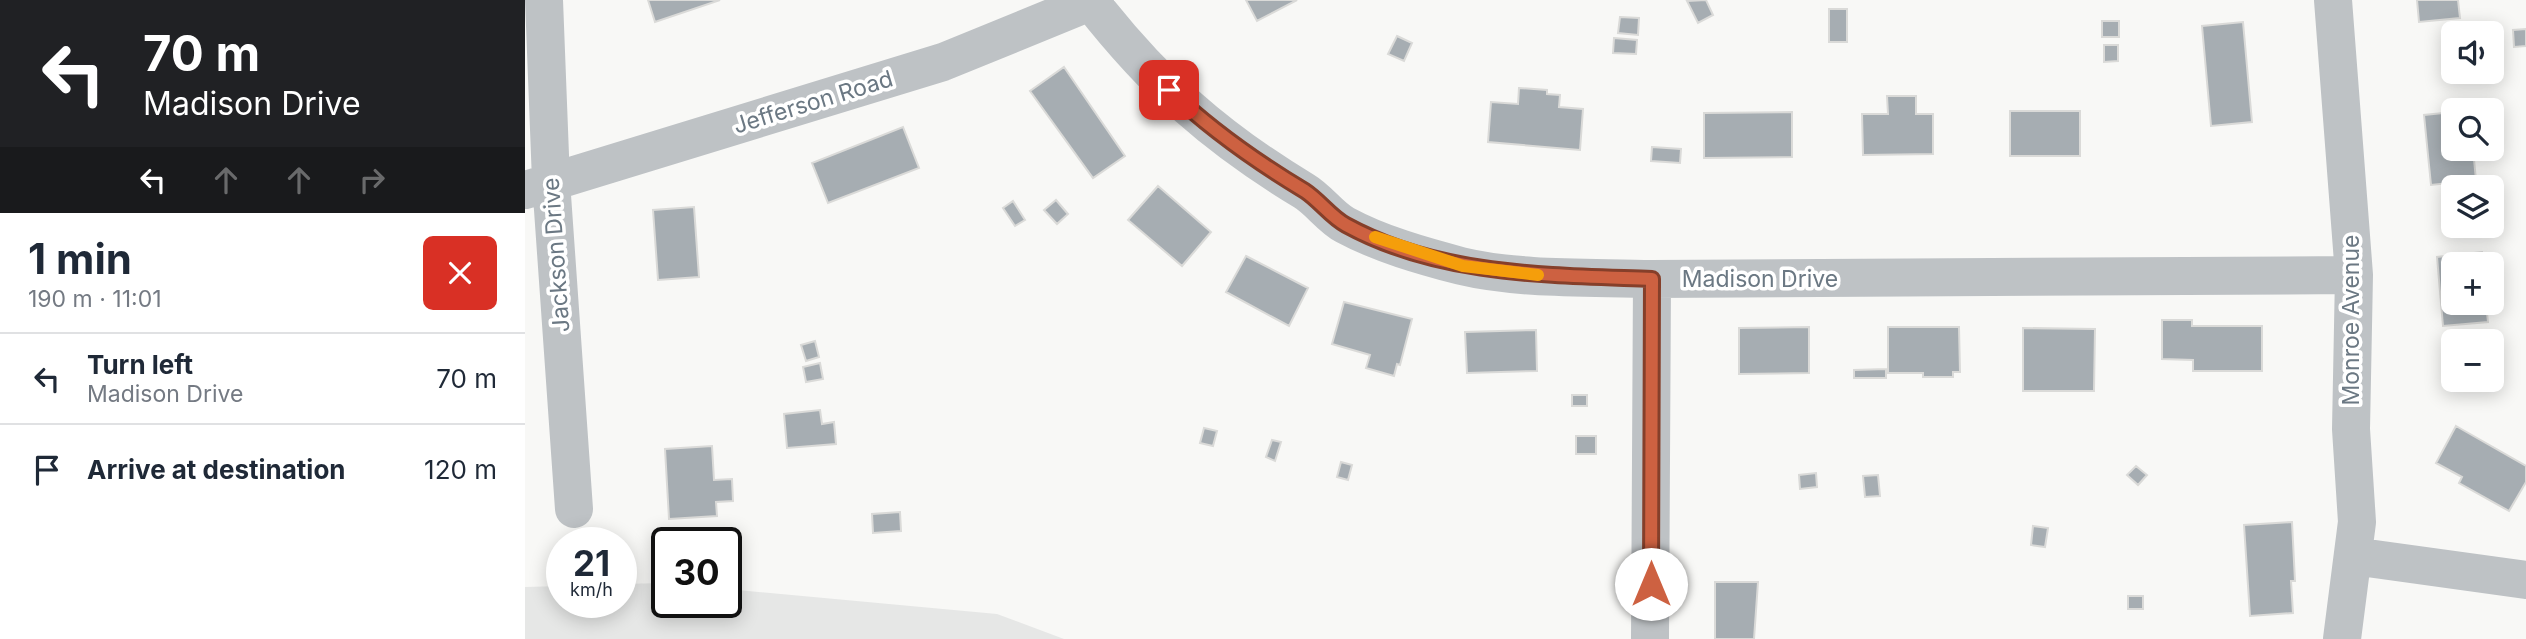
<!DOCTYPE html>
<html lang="en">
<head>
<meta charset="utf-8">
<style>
  :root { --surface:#fff; --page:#f6f6f7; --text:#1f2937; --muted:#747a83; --line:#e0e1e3 }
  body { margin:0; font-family:Inter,sans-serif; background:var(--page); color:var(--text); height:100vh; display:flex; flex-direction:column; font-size:26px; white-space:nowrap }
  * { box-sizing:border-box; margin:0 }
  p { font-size:23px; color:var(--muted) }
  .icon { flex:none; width:38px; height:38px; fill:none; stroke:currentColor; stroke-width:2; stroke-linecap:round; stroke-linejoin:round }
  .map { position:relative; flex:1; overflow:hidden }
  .drawer { display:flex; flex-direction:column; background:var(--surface); width:525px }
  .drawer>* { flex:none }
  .banner { background:#202124; color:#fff; overflow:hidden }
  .fabs { position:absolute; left:1916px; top:21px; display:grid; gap:14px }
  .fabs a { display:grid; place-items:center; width:63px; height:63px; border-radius:10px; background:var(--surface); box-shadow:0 4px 18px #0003; font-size:35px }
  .speed { position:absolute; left:21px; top:527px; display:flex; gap:14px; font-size:35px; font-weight:700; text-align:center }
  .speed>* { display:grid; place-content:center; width:91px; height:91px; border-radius:50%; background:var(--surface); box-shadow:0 4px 18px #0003; line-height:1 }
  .speed small { font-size:18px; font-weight:400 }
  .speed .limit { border:4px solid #111; border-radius:10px; background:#fff; color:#111 }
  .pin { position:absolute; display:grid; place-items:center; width:60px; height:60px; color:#fff; margin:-30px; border-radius:14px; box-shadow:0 4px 10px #0006 }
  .me { position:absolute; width:77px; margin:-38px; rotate:0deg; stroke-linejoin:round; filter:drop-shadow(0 0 5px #0008) }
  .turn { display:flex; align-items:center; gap:24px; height:147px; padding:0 28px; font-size:32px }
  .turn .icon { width:91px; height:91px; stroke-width:2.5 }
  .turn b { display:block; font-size:49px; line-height:60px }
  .lanes { display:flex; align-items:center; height:66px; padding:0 28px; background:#0003; justify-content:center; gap:35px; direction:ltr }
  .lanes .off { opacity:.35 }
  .round { display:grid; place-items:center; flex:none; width:74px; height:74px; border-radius:10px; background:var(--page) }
  .overview { display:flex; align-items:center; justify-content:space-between; height:119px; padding:0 28px }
  h1 { font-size:42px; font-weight:700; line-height:52px }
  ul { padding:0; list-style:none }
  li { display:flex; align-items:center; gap:21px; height:91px; padding:0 28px; border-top:2px solid var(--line) }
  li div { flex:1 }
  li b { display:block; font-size:26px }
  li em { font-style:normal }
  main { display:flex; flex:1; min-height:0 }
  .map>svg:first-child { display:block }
</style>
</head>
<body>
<main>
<section class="drawer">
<div class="banner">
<div class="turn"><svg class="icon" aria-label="left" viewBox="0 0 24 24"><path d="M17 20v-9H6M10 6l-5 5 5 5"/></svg><div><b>70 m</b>Madison Drive</div></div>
<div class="lanes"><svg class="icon" aria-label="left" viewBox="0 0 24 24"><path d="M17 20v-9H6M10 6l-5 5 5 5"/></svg><svg class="icon off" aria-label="ahead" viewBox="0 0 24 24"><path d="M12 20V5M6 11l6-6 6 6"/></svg><svg class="icon off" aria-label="ahead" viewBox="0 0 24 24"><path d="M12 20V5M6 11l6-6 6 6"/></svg><svg class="icon off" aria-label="right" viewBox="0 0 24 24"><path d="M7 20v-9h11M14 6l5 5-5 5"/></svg></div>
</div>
<div class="overview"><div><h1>1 min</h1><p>190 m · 11:01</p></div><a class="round" style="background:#d93025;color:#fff"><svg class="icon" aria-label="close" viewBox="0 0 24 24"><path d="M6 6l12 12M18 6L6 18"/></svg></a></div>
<ul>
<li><svg class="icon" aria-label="left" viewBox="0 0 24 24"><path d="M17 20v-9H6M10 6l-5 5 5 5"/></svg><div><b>Turn left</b><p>Madison Drive</p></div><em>70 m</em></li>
<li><svg class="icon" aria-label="arrive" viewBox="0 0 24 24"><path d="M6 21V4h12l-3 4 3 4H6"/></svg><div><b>Arrive at destination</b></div><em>120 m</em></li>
</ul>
</section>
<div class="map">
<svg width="2001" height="639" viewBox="0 0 2001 639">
  <rect width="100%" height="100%" fill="#f8f8f6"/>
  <!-- built -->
  <path fill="#e6e7e6" d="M139,583L142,602H201V589L472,614L539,639H0V587L37,586V602H96V584Z"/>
  <!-- building -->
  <path fill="#a6adb2" stroke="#dadad8" stroke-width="2" d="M123,0H195L130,22Z
    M721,0H772L732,21Z
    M1181,0L1188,15L1173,23L1162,1Z
    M1892,0H1933L1935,18L1894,22Z
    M1304,9H1322V42H1304Z
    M1095,17L1114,18L1113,35L1093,33Z
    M1577,21H1594V37H1577Z
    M1718,22L1727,122L1686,126L1677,26Z
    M2001,29V46L1989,47L1988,30Z
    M872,36L887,43L879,61L863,54Z
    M1089,38L1112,40L1111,54L1088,53Z
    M1579,45H1593V61L1579,62Z
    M539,67L600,156L568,178L505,91Z
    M994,88L1022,90V94L1035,95L1034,107L1058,109L1055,150L963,142L966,102L993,104Z
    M1362,96H1391V114H1408V154L1338,155L1337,114H1363Z
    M1485,111H1555V156H1485Z
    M1267,112V157L1179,158V113Z
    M1928,112V149H1948L1951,180L1906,185L1899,115Z
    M378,127L394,168L303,203L287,163Z
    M1127,147L1156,149L1155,163L1126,161Z
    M633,186L686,232L657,266L603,220Z
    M531,200L543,214L532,224L519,210Z
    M488,201L500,220L490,226L478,208Z
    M169,207L174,277L133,280L128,210Z
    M1957,252L1958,264H1928V303H1961L1963,322L1918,326L1912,257Z
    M721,256L783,288L764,326L701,292Z
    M819,302L887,319L875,365L872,364L869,376L841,368L845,355L807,344Z
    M1637,320H1667V326H1737V371H1668V360L1637,359Z
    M1284,327V373L1214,374V328Z
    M1363,327H1434L1435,372H1428V377H1398V373H1363Z
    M1498,328L1570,329L1569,391H1498Z
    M1011,330L1012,371L942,373L940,332Z
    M290,341L294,357L281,361L276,345Z
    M295,363L298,379L281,382L278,367Z
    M1361,369V378H1329V370Z
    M1047,395H1062V406H1047Z
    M295,410L297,424L309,422L311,444L262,448L259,414Z
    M1931,426L2001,466V482L1984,511L1934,483L1937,477L1911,463Z
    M679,428L692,431L688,446L675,443Z
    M1051,436H1071V454H1051Z
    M747,440L756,442L750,461L741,457Z
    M187,446L189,480L207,479L208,501L191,502L192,516L144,519L140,449Z
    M816,462L827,465L823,480L812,477Z
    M1611,466L1622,475L1613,485L1602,475Z
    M1291,473L1292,487L1275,489L1274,475Z
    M1353,475L1355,496L1340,497L1338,476Z
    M375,512L376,531L348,533L347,514Z
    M1767,522L1770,581H1766L1768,613L1725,616L1719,525Z
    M1508,526L1523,528L1520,547L1506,545Z
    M1190,582H1233L1229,639H1190Z
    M1603,596H1618V609H1603Z"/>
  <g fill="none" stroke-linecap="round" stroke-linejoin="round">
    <!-- minor -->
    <path stroke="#bec2c5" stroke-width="38" d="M19,0L26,181L49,509
      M1808,0L1829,275L1826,429L1832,522L1817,639
      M566,2C630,84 691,138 779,191C794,200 805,217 820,225C855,244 898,256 936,266C994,280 1066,277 1127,279L1829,275
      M0,190L418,62L570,0
      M1828,556L2001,580
      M1125,639L1127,279"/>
  </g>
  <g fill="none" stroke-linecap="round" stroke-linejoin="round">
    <defs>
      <path id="route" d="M644,90C686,130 730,161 780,191C795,201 806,217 821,225C914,276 1023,275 1127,279L1126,584"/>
    </defs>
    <!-- route casing -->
    <use href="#route" stroke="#853f2a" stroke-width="18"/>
    <!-- route -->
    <use href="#route" stroke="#cd6141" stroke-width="12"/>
    <!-- slow -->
    <path stroke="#f59e0b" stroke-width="12" d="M850,237L938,266L1013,275"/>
  </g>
  <g text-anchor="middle" stroke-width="7" stroke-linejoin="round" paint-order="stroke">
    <!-- street labels -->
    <g font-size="23" fill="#6b7883" stroke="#fff">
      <text transform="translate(288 102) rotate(-17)" y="8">Jefferson Road</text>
      <text transform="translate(31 255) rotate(-94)" y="8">Jackson Drive</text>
      <text x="1235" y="287">Madison Drive</text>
      <text transform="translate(1826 320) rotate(-90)" y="8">Monroe Avenue</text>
    </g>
  </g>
</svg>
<div class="fabs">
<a><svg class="icon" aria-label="sound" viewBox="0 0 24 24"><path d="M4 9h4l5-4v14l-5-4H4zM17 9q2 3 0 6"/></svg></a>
<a><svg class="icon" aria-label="search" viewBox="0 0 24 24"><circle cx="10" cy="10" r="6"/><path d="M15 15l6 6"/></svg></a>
<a><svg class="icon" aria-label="layers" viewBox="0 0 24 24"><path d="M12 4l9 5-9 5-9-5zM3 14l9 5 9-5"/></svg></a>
<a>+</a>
<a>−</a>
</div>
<div class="speed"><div>21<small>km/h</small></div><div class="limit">30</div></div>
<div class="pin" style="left:644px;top:90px;background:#d93025"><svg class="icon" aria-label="arrive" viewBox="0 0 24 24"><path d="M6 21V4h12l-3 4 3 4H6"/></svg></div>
<svg class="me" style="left:1126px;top:584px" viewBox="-20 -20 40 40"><circle r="19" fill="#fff"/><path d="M0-13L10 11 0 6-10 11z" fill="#cd6141"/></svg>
</div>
</main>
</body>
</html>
